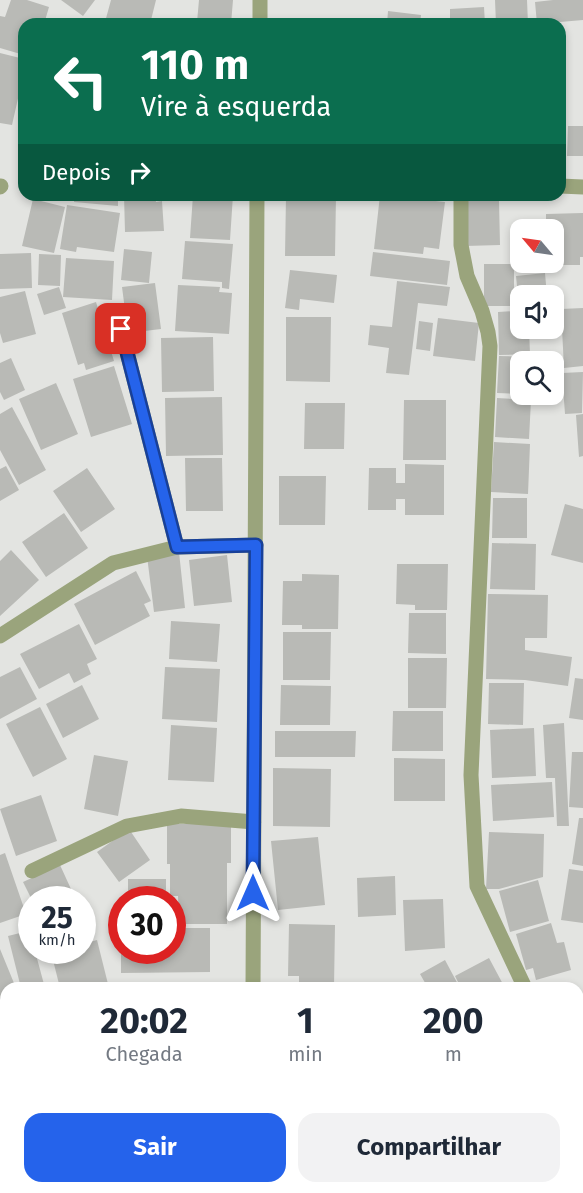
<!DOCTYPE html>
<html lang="pt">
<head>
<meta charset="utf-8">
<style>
  :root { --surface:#fff; --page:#f2f2f3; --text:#1f2937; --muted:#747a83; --accent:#2563eb }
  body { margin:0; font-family:"Fira Sans",sans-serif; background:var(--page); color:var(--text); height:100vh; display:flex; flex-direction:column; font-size:22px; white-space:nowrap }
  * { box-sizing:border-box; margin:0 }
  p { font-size:20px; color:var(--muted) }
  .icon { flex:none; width:33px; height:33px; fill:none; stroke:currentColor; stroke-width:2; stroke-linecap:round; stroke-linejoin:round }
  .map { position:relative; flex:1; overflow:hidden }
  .panel { position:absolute; left:0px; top:982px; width:584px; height:212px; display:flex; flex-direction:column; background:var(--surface); border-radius:18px 18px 0 0; box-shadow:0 3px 9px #0003 }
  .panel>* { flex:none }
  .guide { position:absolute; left:18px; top:18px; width:548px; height:183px; border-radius:18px; box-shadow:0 3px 9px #0003; background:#0b6e4f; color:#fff; overflow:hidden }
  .needle { width:39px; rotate:299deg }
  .tools { position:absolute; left:510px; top:219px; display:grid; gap:12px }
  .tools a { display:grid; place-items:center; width:54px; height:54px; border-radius:12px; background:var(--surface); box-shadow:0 3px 9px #0003; font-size:30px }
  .speed { position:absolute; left:18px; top:886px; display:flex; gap:12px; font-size:30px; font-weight:700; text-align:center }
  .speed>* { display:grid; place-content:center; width:78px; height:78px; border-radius:50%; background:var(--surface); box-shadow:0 3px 9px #0003; line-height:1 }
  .speed small { font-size:15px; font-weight:400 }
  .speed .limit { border:9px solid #d22; background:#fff; color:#111 }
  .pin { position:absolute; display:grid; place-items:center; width:51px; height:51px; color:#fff; margin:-26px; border-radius:12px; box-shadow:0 3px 9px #0006 }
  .me { position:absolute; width:66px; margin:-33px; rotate:0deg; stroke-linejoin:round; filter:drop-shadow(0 0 4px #0008) }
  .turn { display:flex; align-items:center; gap:21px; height:126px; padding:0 24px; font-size:27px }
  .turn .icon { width:78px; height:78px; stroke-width:2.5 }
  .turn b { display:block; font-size:42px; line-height:51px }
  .then { display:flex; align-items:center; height:57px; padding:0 24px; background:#0003; gap:12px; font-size:22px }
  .eta { display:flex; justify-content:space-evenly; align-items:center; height:102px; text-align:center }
  .eta b { font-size:36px; font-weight:700; line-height:42px }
  .cta { display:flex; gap:12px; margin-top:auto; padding:12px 24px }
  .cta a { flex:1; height:69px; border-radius:18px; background:var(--accent); color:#fff; font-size:24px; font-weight:700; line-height:69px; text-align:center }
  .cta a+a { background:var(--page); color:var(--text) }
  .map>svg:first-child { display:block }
</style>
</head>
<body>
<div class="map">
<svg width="583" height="1193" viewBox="0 0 583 1193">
  <rect width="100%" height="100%" fill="#e3e4e1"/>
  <!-- building -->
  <path fill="#b9bab6" d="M11,0H27L49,7L44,24H24V55L0,48V16L5,17Z
    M61,0H95L83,16Z
    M111,0H156L150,24H114L105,22Z
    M199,0H233L231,24L197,22Z
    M495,0H527L528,24H496Z
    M553,0H583V20L537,24L535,2Z
    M484,7L485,24H450V9Z
    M388,11L421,15L420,24H387Z
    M0,53L24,59V72L12,125L0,123Z
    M568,126H583V156H567Z
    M75,195H118V206L74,202Z
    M124,195H155L156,202L162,201L164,231L125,232Z
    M193,195H233L230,240L190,238Z
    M380,195L445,202L439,249L424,247L423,254L374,249Z
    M286,196H336L335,256H285Z
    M33,199L65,207L54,253L22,246Z
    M464,201H499L500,245L465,246Z
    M67,205L120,213L114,252L77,247L76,252L60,249Z
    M583,213V257H580V265H559V257L554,258V230H546V214Z
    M185,241L233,244L229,289L222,288V282L182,279Z
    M124,249L152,252L149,283L121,280Z
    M373,252L450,261L447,285L370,276Z
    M31,253L32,288L0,289V254Z
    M39,254L61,255L60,286L38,285Z
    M66,258L114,261L112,300L63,297Z
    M484,264H514V306H484Z
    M290,270L337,275L334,303L300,299L299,310L285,308Z
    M545,273L547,296H520V307H519L516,276Z
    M397,281L450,287L447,306L418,303L409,375L386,373L389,348L368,345L370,325L392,327Z
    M155,283L161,329L128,333L122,287Z
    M178,285L220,287L219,292L232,293L229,334L175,331Z
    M59,287L66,308L44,315L37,294Z
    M25,291L36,334L3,343L0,333V297Z
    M96,302L114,361L86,370L84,363L78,365L62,313Z
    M583,308V366L564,368L561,309Z
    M514,311V321H520V328H529L530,354L499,355L498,312Z
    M286,317H331L330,382L286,381Z
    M438,318L479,323L475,361L433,356Z
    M419,321L433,323L430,351L416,349Z
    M213,337L214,391L162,392L161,338Z
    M499,356L530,357V362H520V394L497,393Z
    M11,358L25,390L4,400L0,392V363Z
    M114,366L132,424L91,437L73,379Z
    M583,372L582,413L565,414L562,373Z
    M56,383L78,434L41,450L19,399Z
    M222,397L223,455L166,456L165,398Z
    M497,398L531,400L529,439L495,437Z
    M404,400H446V460H403Z
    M305,403H345L344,449H304Z
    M12,407L46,470L19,485L0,450V414Z
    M583,414V456L579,457L576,415Z
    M494,442L530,444L528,494L491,492Z
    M185,458H222L223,511H186Z
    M405,464L444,465V515H405V499H396V510H368L369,468H396V483H405Z
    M6,466L19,490L0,501V469Z
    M87,468L115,509L81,532L53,491Z
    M279,476H326L325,525H279Z
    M493,498H527V538H492Z
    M565,504L583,509V563L551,555Z
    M64,513L88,548L46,577L22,542Z
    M492,543L536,544L535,590L490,589Z
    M11,550L39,580L0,616V561Z
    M179,552L185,608L154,612L147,556Z
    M227,555L232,602L194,606L189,560Z
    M397,564H448L447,610H415V605L396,604Z
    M136,571L151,601L144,604L150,616L95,645L74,604Z
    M302,574L339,575L338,629H302V625H282L283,581H302Z
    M488,594L548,595L547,638H525V650L572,657L568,686L525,680L486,679Z
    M409,613H446V654L408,653Z
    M171,621L220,624L217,662L169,659Z
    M79,624L97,659L87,664L91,674L74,683L69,673L39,689L20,654Z
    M283,632H331L330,680H283Z
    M408,658H447L446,708H408Z
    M20,667L37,699L0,719V677Z
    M165,667L220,669L217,722L162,719Z
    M575,678L583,679V720L569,718Z
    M489,683H524L523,725L488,724Z
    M82,685L99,719L63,738L46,704Z
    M281,685L331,686L330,725H280Z
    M40,707L67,759L33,777L6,724Z
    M393,711H443V751H392Z
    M564,723L569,826H557L555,778H546L543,725Z
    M171,725L217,728L214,782L168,780Z
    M534,728L536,776L492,778L490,730Z
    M275,731H356L355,757H275Z
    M572,752H583V808L569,807Z
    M94,755L128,761L118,816L84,809Z
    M394,758L445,759V801H394Z
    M273,768L331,769L330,827L273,826Z
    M552,782L554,817L493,821L491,785Z
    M41,795L57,841L16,856L0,809Z
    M579,818H583V866L572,864Z
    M167,824H231V863H227V924H179L178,896H170V864H167Z
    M129,829L150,860L119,882L97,852Z
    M489,832L544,834L543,877L499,889H486Z
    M318,837L325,905L278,910L271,841Z
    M5,853L26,914L0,923V855Z
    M60,865L76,900H32L23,882Z
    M569,869L583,871V923L561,920Z
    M395,876L396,915L358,917L357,878Z
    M128,879H166V900H128Z
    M538,880L549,921L510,932L499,891Z
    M443,899L445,948L405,951L403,900Z
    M551,923L557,943L564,942L571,970L536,980L533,968L526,970L516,934Z
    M289,924L335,925L334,987H299V976H288Z
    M172,928H210V972L121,973V951H172Z
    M32,930V951H35L45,988H21L8,936Z
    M97,940L109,988H60L51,952L82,951V944Z
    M0,949L16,988H6V1001L0,1004Z
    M489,958L505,988H461L455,976Z
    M445,960L460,988H428L420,974Z
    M212,983V988H175V984Z
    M0,1070L6,1071V1115L0,1114Z
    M578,1087H583V1144H578Z
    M0,1132H6V1174H0Z
    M578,1150H583V1193H565V1188H578Z
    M410,1188H458V1193H410Z"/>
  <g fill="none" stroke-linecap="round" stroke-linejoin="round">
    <!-- street -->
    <path stroke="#9aa47c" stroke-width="15" d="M260,24V0
      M560,186L583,187
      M0,187L1,186
      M461,195V245L467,276L482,311L488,332L490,346L471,775L477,886L525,988
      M121,329L177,547
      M0,636L113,563L177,547L256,545
      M32,871L127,826L181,816L254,822
      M253,988L257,195
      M479,1188V1193
      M217,1193L251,1189L331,1193"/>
  </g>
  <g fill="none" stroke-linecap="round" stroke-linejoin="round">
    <defs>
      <path id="route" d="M121,329L177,547L256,545L253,893"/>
    </defs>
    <!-- route casing -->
    <use href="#route" stroke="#184099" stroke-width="15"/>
    <!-- route -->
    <use href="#route" stroke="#2563eb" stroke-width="10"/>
  </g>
</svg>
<div class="tools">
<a><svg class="needle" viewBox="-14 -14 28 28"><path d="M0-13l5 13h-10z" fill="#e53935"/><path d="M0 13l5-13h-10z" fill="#747a83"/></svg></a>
<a><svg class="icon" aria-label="sound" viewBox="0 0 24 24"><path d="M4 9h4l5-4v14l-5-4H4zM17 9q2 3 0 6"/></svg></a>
<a><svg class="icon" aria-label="search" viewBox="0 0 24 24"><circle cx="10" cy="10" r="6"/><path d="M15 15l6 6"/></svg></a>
</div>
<div class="speed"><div>25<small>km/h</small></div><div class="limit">30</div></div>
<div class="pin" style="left:121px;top:329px;background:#d93025"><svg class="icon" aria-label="arrive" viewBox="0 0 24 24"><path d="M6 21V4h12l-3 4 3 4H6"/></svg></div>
<svg class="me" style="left:253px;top:893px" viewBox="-20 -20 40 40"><path d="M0-17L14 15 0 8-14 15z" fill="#2563eb" stroke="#fff" stroke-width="4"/></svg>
<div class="guide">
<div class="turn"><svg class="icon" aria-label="left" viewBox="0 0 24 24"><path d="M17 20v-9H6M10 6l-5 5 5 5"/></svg><div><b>110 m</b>Vire à esquerda</div></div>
<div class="then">Depois<svg class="icon" aria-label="right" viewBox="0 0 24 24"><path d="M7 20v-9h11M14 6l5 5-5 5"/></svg></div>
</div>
<section class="panel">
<div class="eta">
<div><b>20:02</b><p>Chegada</p></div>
<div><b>1</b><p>min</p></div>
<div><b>200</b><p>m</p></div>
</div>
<div class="cta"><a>Sair</a><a>Compartilhar</a></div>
</section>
</div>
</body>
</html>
